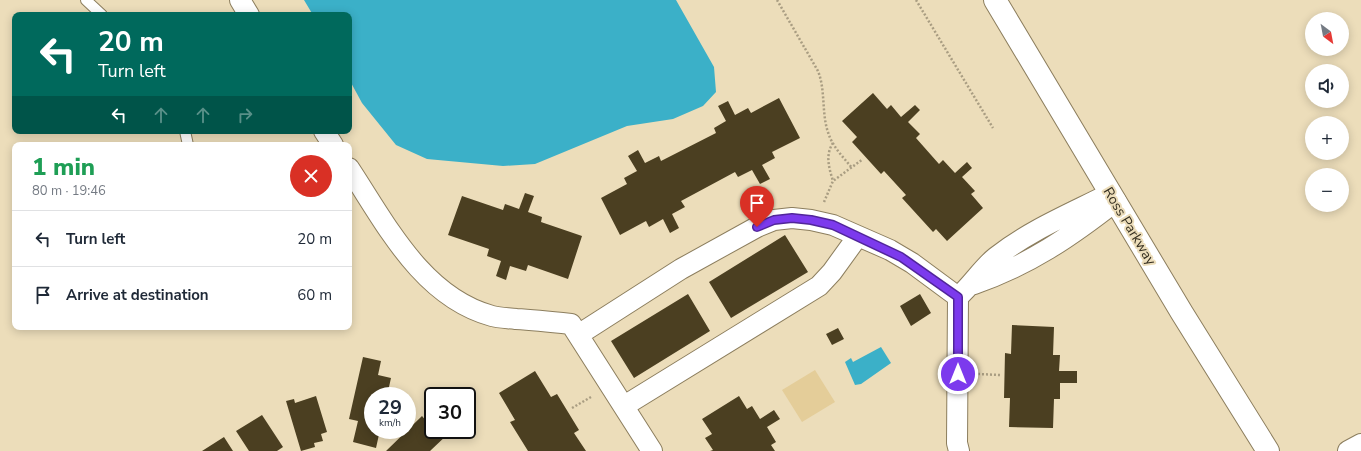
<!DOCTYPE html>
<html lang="en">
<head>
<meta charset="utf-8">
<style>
  :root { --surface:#fff; --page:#f2f2f3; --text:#1f2937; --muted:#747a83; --line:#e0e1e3 }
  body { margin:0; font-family:"Nunito Sans",sans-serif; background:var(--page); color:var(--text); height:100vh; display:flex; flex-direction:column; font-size:15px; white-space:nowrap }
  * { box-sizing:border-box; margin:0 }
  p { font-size:13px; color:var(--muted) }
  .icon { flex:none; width:22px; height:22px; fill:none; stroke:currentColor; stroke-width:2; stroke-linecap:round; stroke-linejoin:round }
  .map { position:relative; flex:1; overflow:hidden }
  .details { position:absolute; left:12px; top:142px; width:340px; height:188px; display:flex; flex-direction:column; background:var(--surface); border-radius:8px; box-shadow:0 2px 10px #0003 }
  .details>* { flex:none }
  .banner { position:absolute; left:12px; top:12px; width:340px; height:122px; border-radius:8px; box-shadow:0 2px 10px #0003; background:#00695c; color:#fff; overflow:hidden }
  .needle { width:26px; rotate:148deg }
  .tools { position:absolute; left:1305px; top:12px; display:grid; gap:8px }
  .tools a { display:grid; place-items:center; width:44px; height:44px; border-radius:50%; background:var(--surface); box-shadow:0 2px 10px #0003; font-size:20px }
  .speed { position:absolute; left:364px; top:387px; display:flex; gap:8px; font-size:20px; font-weight:700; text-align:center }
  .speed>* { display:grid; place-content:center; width:52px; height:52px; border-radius:50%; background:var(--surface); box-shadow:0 2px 10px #0003; line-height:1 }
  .speed small { font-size:10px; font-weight:400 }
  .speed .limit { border:2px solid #111; border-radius:6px; background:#fff; color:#111 }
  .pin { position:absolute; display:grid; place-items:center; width:34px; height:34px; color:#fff; margin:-41px -17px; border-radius:50% 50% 50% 0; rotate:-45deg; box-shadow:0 0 4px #0007 }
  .pin .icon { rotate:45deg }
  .me { position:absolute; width:44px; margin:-22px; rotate:0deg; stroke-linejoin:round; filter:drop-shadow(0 0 3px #0008) }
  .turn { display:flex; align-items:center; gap:14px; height:84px; padding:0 20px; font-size:18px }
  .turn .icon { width:52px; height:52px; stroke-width:2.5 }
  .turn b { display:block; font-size:28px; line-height:34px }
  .lanes { display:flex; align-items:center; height:38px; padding:0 20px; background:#0003; justify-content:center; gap:20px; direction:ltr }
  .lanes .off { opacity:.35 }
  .round { display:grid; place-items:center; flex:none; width:42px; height:42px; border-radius:21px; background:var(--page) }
  .summary { display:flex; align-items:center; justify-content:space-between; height:68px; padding:0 20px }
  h1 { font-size:24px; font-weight:800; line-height:30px; color:#1e9e55 }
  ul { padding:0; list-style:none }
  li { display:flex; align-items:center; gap:12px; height:56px; padding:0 20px; border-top:1px solid var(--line) }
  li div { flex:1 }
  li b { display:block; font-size:15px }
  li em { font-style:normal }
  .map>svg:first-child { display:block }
</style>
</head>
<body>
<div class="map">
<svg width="1361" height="451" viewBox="0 0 1361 451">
  <rect width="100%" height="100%" fill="#ecddba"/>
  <!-- green -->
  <path fill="#e4cd99" d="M815,370L835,402L802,422L782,390Z"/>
  <!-- water -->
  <path fill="#3bb0c8" d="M304,0H676L714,67L716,92L703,106L673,119L627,126L535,164L503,166L427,159L396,145L362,103L349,79V15H313Z
    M881,347L891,363L861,384L855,385L845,362L851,358L853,362Z"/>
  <!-- building -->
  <path fill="#4b3f21" d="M873,93L887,109L891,105L901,117L915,105L920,110L908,122L920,134L916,138L939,164L943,160L955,173L967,162L972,168L962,177L975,191L971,194L983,208L947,241L936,229L933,232L902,198L906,195L884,171L881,174L852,142L857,137L842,121Z
    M779,98L800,138L772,152L775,158L762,165L770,179L760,184L752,170L738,177L735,172L681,201L685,207L672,214L679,228L670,233L663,219L649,227L646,221L620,235L601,198L627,184L624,178L637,171L628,156L638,150L645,163L659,156L661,161L716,133L714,128L726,121L718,106L728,101L735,115L748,108L751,113Z
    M525,193L534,196L528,212L542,217L541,222L582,236L568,279L528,265L526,271L510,266L506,280L496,276L501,261L487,256L489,249L448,235L462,196L503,210L505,204L519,209Z
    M785,235L808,272L731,318L709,282Z
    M688,294L710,331L634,378L611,341Z
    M920,294L931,313L911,326L900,306Z
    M1012,325L1054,327L1053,355H1060L1059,371H1077V383H1060V399H1054L1053,428L1009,427L1010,398H1004L1005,353L1011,354Z
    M838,328L844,339L832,345L826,334Z
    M363,357L381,361L378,375L391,378L387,396H373V430H380L376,448L353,442L358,421L349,419Z
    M535,371L551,397L557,394L579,430L574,433L586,451H528L510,422L515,420L499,393Z
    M316,396L327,432L321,434L323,441L314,443L315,447L301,451L286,401L294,399L295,403Z
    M739,396L747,409L752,406L760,419L774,410L780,419L767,427L776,442L771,445L775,451H710L713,450L705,438L712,434L702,419Z
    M262,415L283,447L277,451H249L236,431Z
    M422,416L427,422L425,425L428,428L433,423V430H446L449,433L430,451H386Z
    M224,437L233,451H202Z"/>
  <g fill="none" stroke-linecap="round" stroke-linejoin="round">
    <defs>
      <path id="service" d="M86,0L102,15
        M185,131L188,145"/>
      <path id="minor" d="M240,0L249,15
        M324,131L333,145
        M349,168C386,224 422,297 492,316C500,318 509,318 516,319C535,320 553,322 571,324L652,451
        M974,284C1029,265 1070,237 1116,201
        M578,335L681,269L757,227L774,220L792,218L811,220L833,225L890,250L912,263L958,297
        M624,406L819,286L832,272L858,236
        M959,451L957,443L958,297C972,285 982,268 996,257C1030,230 1072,213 1111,193
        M1348,451L1361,444"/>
      <path id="tertiary" d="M995,0L1182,313L1268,451"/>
    </defs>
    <!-- service casing -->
    <use href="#service" stroke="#8c7e5e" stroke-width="12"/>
    <!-- minor casing -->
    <use href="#minor" stroke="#8c7e5e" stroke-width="22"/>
    <!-- tertiary casing -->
    <use href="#tertiary" stroke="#8c7e5e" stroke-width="24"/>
    <!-- path -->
    <path stroke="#a99d82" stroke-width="2.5" stroke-dasharray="2 2" stroke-linecap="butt" d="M777,0L818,71C826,91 821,115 829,135C833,147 844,158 852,168
      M916,0L993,128
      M833,143C825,155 829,168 833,181
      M824,202L833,181L863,159
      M978,374L1000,375
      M572,408L591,397"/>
    <!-- service -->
    <use href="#service" stroke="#fff" stroke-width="10"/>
    <!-- minor -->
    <use href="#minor" stroke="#fff" stroke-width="20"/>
    <!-- tertiary -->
    <use href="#tertiary" stroke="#fff" stroke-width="22"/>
  </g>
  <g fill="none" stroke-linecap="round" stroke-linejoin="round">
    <defs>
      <path id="route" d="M757,227L774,220L792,218L811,220L833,225L901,257L958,297V374"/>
    </defs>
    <!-- route casing -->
    <use href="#route" stroke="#51269a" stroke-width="10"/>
    <!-- route -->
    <use href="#route" stroke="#7c3aed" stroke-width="7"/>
  </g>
  <g text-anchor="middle" stroke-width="4" stroke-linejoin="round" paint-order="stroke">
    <!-- street labels -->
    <g font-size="14" fill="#342e20" stroke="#ecddba">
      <text transform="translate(1130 226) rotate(59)" y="5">Ross Parkway</text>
    </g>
  </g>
</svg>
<div class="tools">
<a><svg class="needle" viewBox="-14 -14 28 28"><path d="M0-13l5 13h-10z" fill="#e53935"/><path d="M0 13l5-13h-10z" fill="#747a83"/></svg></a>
<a><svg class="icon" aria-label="sound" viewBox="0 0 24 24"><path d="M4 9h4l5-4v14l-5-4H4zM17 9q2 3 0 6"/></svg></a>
<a>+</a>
<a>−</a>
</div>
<div class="speed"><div>29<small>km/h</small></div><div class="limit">30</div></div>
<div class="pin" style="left:757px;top:227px;background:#d93025"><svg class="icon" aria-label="arrive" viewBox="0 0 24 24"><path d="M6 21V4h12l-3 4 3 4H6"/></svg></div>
<svg class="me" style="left:958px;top:374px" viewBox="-20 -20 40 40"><circle r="17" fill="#7c3aed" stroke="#fff" stroke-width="3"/><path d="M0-11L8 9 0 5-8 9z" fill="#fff"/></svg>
<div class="banner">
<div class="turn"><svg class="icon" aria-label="left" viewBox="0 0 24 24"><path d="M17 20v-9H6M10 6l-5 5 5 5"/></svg><div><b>20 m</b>Turn left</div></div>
<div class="lanes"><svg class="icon" aria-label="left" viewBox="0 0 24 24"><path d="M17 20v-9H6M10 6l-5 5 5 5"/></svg><svg class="icon off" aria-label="ahead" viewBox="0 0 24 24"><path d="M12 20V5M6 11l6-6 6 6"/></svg><svg class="icon off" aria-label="ahead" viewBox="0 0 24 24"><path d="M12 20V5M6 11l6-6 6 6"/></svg><svg class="icon off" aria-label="right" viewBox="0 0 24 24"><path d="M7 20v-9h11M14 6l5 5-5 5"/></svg></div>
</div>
<section class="details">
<div class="summary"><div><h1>1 min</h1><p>80 m · 19:46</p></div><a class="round" style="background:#d93025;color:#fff"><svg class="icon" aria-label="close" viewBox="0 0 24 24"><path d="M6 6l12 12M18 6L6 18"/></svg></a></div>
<ul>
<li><svg class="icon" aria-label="left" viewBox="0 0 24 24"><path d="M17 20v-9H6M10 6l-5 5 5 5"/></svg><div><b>Turn left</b></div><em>20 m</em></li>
<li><svg class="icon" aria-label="arrive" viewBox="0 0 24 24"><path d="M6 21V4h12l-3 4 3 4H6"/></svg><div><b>Arrive at destination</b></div><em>60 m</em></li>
</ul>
</section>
</div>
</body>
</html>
